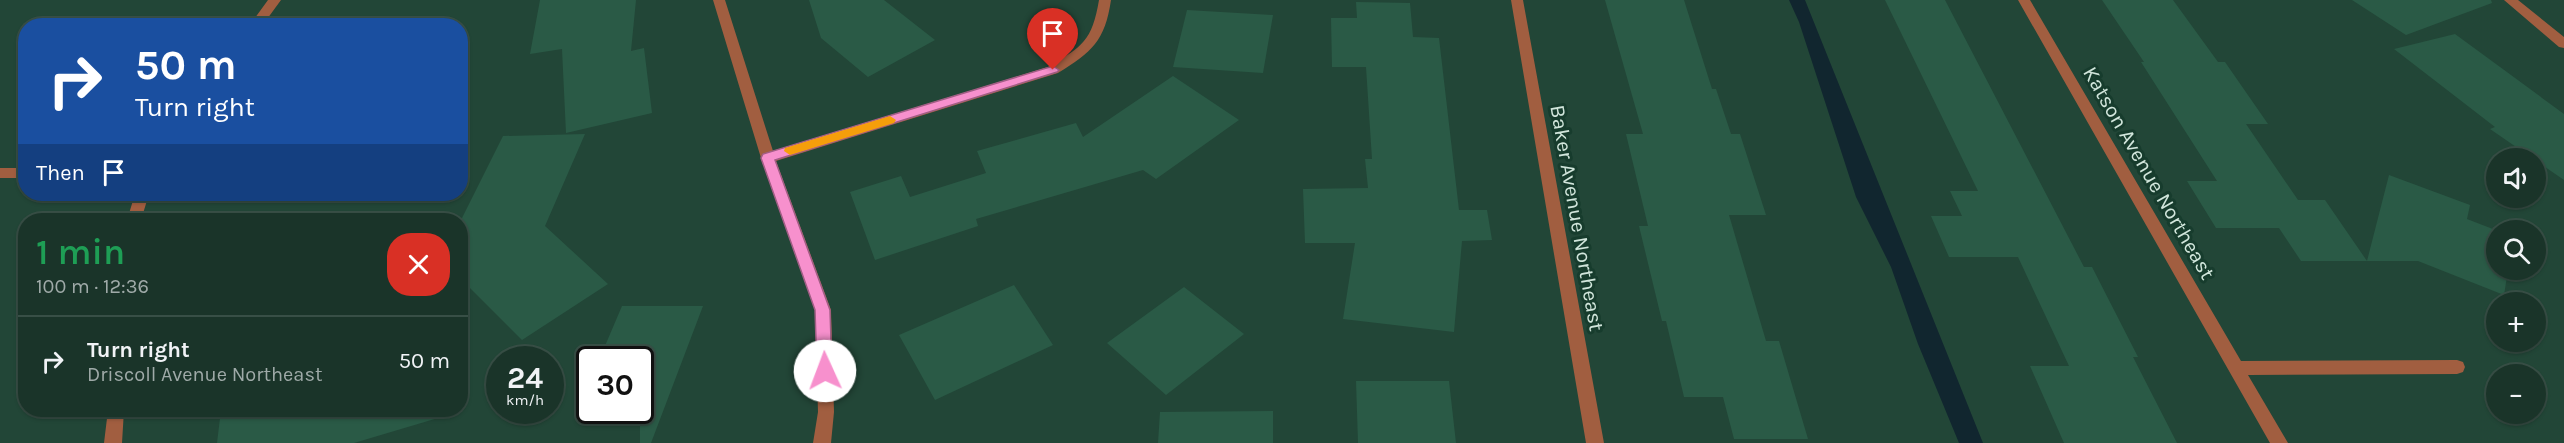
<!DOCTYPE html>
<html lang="en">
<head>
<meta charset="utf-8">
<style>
  :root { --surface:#1a3429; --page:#273f35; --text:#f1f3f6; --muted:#9faaa8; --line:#384f46 }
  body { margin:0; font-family:Karla,sans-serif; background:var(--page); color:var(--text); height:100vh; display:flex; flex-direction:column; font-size:22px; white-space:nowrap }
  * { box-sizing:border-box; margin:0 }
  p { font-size:20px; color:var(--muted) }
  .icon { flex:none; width:33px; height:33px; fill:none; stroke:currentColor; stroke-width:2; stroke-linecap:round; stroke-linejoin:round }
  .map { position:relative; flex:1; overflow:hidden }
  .drawer { position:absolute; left:18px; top:213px; width:450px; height:204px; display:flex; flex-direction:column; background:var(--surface); border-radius:24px; box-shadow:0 2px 4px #0004,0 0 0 2px var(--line) }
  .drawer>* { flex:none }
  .hud { position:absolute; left:18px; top:18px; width:450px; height:183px; border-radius:24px; box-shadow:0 2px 4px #0004,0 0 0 2px var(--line); background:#1a4fa0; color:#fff; overflow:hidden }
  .fabs { position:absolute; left:2486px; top:148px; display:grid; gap:12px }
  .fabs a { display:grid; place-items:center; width:60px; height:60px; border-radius:50%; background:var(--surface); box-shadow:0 2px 4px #0004,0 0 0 2px var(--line); font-size:30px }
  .speed { position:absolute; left:486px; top:346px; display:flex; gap:12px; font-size:30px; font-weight:700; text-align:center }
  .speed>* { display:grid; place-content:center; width:78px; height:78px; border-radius:50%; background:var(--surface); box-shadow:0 2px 4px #0004,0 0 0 2px var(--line); line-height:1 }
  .speed small { font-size:15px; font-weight:400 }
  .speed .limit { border:3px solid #111; border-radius:9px; background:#fff; color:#111 }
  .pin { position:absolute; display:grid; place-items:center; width:51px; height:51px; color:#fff; margin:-62px -26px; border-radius:50% 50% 50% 0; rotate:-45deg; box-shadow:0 0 6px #0007 }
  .pin .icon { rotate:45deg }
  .me { position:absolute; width:66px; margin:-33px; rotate:358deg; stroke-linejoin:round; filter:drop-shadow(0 0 4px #0008) }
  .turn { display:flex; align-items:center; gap:21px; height:126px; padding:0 18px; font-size:27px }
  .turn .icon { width:78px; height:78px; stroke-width:2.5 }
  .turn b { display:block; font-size:42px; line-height:51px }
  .then { display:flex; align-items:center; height:57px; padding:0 18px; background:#0003; gap:12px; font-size:22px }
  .round { display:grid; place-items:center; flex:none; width:63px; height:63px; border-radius:24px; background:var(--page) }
  .head { display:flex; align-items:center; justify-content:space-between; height:102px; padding:0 18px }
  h1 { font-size:36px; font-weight:600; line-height:45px; color:#1e9e55 }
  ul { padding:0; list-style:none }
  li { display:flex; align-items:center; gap:18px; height:90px; padding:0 18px; border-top:2px solid var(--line) }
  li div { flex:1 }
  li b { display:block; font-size:22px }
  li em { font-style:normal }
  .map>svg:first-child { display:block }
</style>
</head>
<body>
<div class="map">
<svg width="2564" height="443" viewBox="0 0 2564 443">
  <rect width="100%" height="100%" fill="#224637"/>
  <!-- water -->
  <path fill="#11262f" d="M1789,0H1805L1983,443H1959L1918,344L1891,267L1856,197L1799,22Z"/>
  <!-- building -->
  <path fill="#2a5a46" d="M540,0H636L631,51L644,48L652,113L566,133L562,49L530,54Z
    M809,0H884L935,40L868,77L821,38Z
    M1605,0H1684L1712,89H1716L1731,134H1740L1766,215H1729L1766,341H1779L1808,439H1734L1723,397H1684L1666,321H1662L1639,226H1648L1626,134H1643Z
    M1885,0H1945L2084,267H2092L2138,357H2133L2177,443H2064L2030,366H2069L2018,257H1949L1931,216H1962L1950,191H1978Z
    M2102,0H2173L2218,62H2225L2268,124H2246L2298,200H2325L2367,261L2389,175L2470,205L2467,219L2498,231H2496V270H2508L2504,295L2418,261H2301L2279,228H2216L2187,181H2217L2141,62H2144Z
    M2352,0H2491L2492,3L2406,35Z
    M1356,2L1410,3L1413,37L1439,38L1459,210H1487L1492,240L1462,241L1454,332L1343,319L1355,243H1305L1303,189L1368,188L1365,159H1372L1366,67H1332L1331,18H1357Z
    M1187,10L1273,15L1263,73L1173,67Z
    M2455,34L2564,114V180L2490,129L2495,127L2394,49Z
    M1173,76L1239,120L1156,179L1143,170L976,219L978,226L875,260L850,192L901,176L910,197L986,173L977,151L1076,123L1083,137Z
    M585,134L545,226L608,284L522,340L460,278V222L503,136Z
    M1014,285L1053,345L935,400L899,335Z
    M1184,287L1244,334L1166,395L1107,343Z
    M622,306H703L651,443H640V360H599Z
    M1356,381H1449L1456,443H1358Z
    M221,410H436L438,418L354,443H217Z
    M1273,411V443H1158L1160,412Z"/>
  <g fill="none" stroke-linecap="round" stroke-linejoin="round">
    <!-- minor -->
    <path fill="#a15e40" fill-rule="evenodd" d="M268,0H281L262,26H249Z
      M713,0H725L773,151L1048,67C1083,46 1092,41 1099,0H1111C1105,41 1092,52 1058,73L776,161L831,310L834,412L831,443H813L818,412L815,310L761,158Z
      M1511,0H1523L1604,443H1586Z
      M2018,0H2030L2241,361L2457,360L2463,362L2465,367L2463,372L2457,374L2248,375L2288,443H2270Z
      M2504,0H2518L2564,37V48L2559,47Z
      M0,168H26V178H0Z
      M135,194H149L141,220H127Z
      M108,410H124L122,443H104Z"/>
  </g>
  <!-- route -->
  <path fill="#f790cd" stroke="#a15e85" stroke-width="1.5" d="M1053,66L1059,70L1057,72L775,160L830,310L832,371L830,375H820L817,371L815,310L761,158L763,154Z"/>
  <!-- slow -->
  <path fill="#f59e0b" d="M890,116L896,120L894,123L790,155L784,151L785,148Z"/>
  <g text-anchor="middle" stroke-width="6" stroke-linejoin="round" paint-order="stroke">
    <!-- street labels -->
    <g font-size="21" fill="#d2e6dc" stroke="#173c2d">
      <text transform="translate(2149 173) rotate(60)" y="7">Katson Avenue Northeast</text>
      <text transform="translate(1577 218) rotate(80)" y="7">Baker Avenue Northeast</text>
    </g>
  </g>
</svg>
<div class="fabs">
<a><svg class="icon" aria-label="sound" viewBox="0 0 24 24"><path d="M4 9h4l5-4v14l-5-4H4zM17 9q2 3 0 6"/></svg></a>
<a><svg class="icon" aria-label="search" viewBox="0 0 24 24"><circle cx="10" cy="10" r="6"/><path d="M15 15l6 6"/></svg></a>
<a>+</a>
<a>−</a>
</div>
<div class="speed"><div>24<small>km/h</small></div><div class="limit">30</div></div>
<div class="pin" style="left:1053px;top:70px;background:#d93025"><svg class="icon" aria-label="arrive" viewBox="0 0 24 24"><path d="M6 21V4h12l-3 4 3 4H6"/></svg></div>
<svg class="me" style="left:825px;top:371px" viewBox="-20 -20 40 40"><circle r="19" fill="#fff"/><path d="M0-13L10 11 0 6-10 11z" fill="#f790cd"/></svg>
<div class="hud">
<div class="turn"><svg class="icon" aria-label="right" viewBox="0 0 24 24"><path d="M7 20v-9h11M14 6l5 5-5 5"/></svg><div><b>50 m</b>Turn right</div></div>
<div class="then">Then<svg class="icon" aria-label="arrive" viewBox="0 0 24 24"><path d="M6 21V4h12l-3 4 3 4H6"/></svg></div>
</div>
<section class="drawer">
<div class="head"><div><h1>1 min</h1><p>100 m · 12:36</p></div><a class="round" style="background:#d93025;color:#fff"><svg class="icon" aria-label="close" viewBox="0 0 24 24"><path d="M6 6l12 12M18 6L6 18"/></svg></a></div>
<ul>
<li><svg class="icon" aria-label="right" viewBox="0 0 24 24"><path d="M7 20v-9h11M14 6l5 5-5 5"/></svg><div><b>Turn right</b><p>Driscoll Avenue Northeast</p></div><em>50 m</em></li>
</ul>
</section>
</div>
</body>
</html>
